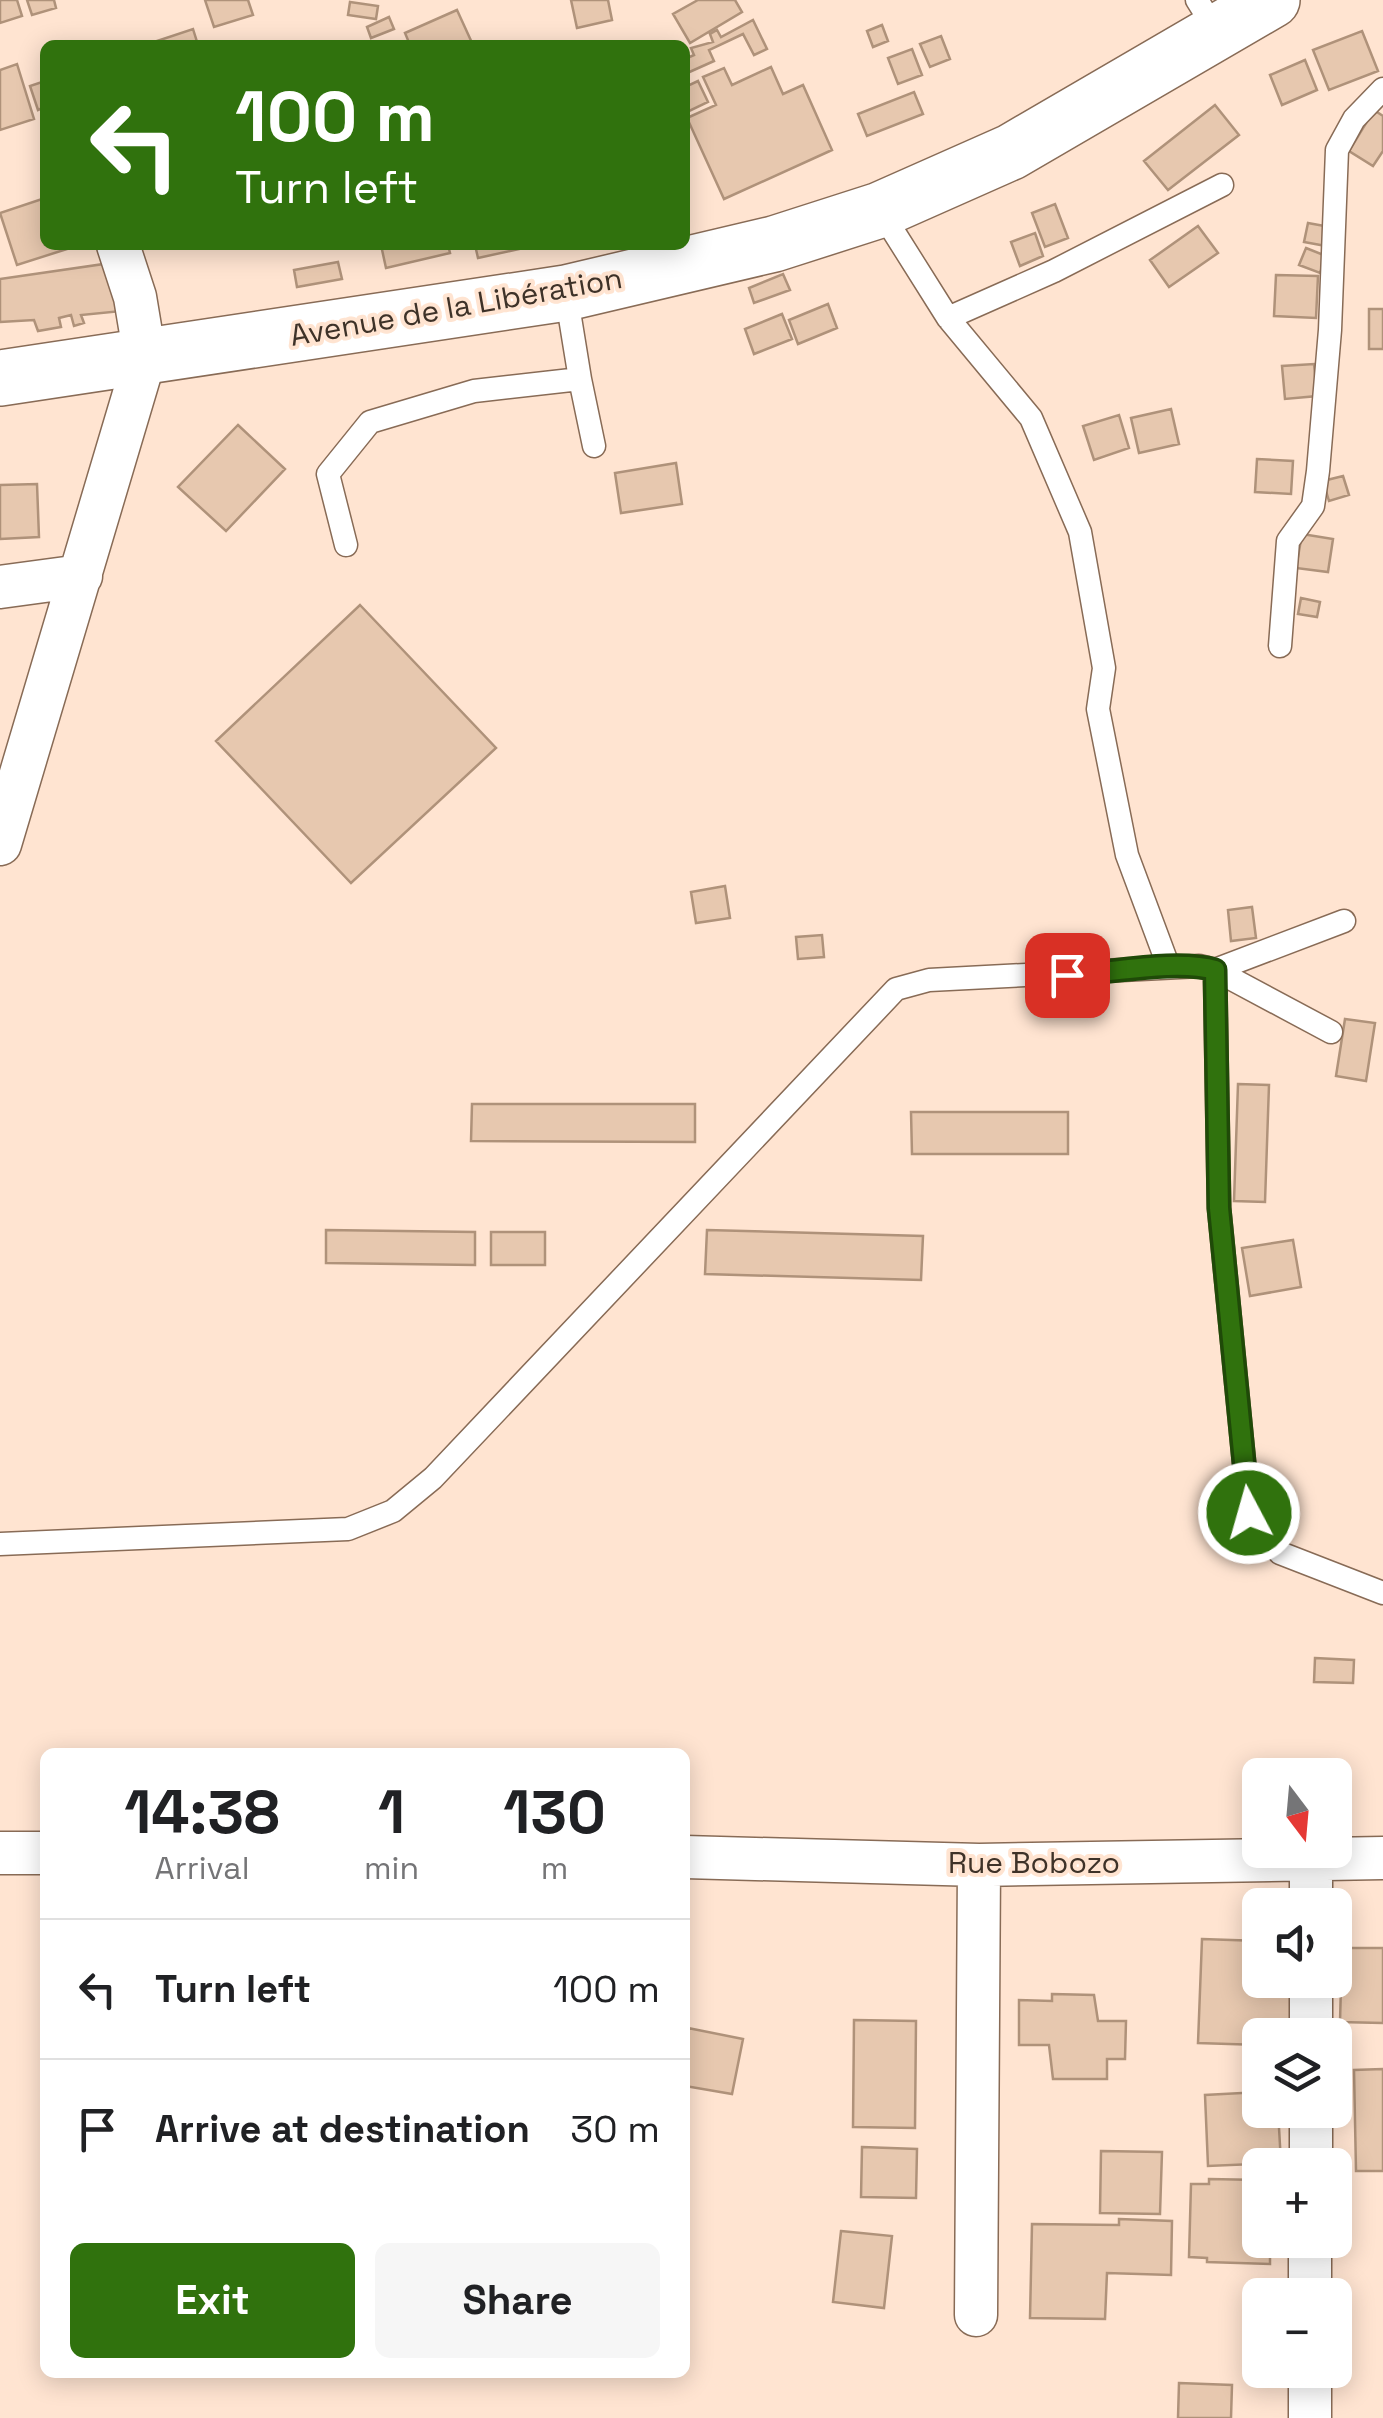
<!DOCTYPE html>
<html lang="en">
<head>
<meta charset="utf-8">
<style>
  :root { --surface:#fff; --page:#f6f6f6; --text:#202124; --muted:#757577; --line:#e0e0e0; --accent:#30720d }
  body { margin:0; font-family:"Space Grotesk",sans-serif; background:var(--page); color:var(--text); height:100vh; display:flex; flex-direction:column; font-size:38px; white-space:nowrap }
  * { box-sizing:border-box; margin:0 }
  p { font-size:32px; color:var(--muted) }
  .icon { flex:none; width:55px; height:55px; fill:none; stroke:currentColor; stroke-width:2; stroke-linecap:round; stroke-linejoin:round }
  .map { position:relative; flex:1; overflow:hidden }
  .drawer { position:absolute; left:40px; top:1748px; width:650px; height:630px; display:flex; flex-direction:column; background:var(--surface); border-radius:15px; box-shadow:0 5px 25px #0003 }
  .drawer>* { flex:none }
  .guide { position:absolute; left:40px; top:40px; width:650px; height:210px; border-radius:15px; box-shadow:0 5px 25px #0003; background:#30720d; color:#fff; overflow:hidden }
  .needle { width:65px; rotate:164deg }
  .controls { position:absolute; left:1242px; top:1758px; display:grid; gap:20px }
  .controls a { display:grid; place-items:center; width:110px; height:110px; border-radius:15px; background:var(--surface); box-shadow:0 5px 25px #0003; font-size:50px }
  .pin { position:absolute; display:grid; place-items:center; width:85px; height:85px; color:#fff; margin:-42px; border-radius:20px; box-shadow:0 5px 15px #0006 }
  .me { position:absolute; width:110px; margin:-55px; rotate:354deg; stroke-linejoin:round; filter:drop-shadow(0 0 8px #0008) }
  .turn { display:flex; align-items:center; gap:35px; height:210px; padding:0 30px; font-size:45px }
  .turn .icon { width:130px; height:130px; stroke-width:2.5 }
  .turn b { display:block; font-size:70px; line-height:85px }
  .eta { display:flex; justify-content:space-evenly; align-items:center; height:170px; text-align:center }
  .eta b { font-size:60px; font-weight:800; line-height:70px }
  .primary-button { display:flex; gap:20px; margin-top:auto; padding:20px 30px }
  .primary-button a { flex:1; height:115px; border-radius:15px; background:var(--accent); color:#fff; font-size:40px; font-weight:800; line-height:115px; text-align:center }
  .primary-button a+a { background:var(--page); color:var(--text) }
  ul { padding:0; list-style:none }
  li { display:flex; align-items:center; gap:30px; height:140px; padding:0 30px; border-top:2px solid var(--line) }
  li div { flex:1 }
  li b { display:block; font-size:38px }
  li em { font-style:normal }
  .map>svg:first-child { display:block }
</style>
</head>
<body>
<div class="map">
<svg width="1383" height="2418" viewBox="0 0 1383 2418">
  <rect width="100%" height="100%" fill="#ffe4d1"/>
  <!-- building -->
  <path fill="#e7c8af" stroke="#af927a" stroke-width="2.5" d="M0,0H17L22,16L0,23Z
    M27,0H54L56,8L32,15Z
    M205,0H248L253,15L214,27Z
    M571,0H608L612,20L577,28Z
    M698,0H735L742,12L690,43L673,14Z
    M350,2L378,6L376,19L348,15Z
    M457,10L473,45H410L405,33Z
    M389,17L394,29L371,38L367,27Z
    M753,20L767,49L754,55L743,34L709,50L714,61L685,74V59L694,55L691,48L713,42L710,34L717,30L721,37Z
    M882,25L888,41L873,47L867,31Z
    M193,29L198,45H145Z
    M1362,31L1378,71L1329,90L1313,50Z
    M941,36L950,59L930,67L920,44Z
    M912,49L922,75L898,84L888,58Z
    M1305,60L1317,90L1282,105L1270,75Z
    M17,64L34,119L0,130V70Z
    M771,67L783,94L803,85L832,150L724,199L687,118L716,105L703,77L724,68L732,85Z
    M45,81V107L38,110L30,86Z
    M698,81L708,102L685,113V87Z
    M914,92L923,114L867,136L858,114Z
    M1215,105L1239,135L1168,190L1144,161Z
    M1374,110L1383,116V151L1373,166L1349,151Z
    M45,198V245L70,248L17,265L0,213Z
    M1055,204L1068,238L1045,247L1032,213Z
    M1308,223L1330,227L1326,246L1304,242Z
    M1198,226L1218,253L1169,287L1150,260Z
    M1035,233L1043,256L1020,266L1011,242Z
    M381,245H448L450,253L386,268Z
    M475,245H537L478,258Z
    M1306,248L1326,256L1320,273L1299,265Z
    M338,262L342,279L297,287L294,270Z
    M104,264L122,311L81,315L84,323L74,326L71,315L59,318L61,327L38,331L34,320L0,322V279Z
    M783,274L790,290L754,303L749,288Z
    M1276,275L1318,276L1316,318L1274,316Z
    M828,304L837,328L798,344L789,320Z
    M1369,309H1383V349H1369Z
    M782,314L792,339L754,354L745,329Z
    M1314,364L1317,396L1285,399L1282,366Z
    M1171,409L1179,444L1139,453L1131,418Z
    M1119,415L1129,448L1094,460L1083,426Z
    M238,425L285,469L226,531L178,487Z
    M1257,459L1293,461L1291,494L1255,492Z
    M676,463L682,504L621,513L615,473Z
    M1343,476L1349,495L1329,501L1323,481Z
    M37,484L39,537L0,539V485Z
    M1302,534L1333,539L1328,572L1296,568Z
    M1301,598L1320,602L1317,617L1298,614Z
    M360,605L496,748L351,883L216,741Z
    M725,886L730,918L696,923L691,892Z
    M1252,907L1256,938L1231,941L1228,910Z
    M822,935L824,957L798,959L796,937Z
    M1345,1019L1375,1023L1366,1081L1336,1076Z
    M1238,1084L1269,1085L1265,1202L1234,1201Z
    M472,1104H695V1142L471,1141Z
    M911,1112H1068V1154H912Z
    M326,1230L475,1232V1265L326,1263Z
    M707,1230L923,1236L921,1280L705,1274Z
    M491,1232H545V1265H491Z
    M1293,1240L1301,1287L1250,1296L1242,1248Z
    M1315,1658L1354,1660L1353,1683L1314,1682Z
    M1202,1939L1260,1941V1980H1294L1292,2035H1260V2045L1198,2043Z
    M1342,1948H1383V2023L1340,2022Z
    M1052,1994L1094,1995L1098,2021H1126L1125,2059H1107V2079H1053L1049,2045H1019V2000L1052,2001Z
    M854,2020L916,2021L915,2128L853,2127Z
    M688,2028L743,2039L732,2094L685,2086Z
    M1383,2069V2171H1356L1354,2070Z
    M1260,2092V2110H1278L1281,2163L1208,2166L1205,2095Z
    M862,2147L917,2149L916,2198L861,2197Z
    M1101,2151L1162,2152L1160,2214L1100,2213Z
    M1209,2179L1260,2180V2240H1270V2264L1207,2262V2258L1189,2257L1191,2184H1209Z
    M1119,2219L1172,2221L1171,2275L1107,2273L1105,2319L1030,2318L1032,2224L1119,2225Z
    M841,2231L892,2236L884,2308L833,2302Z
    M1179,2383L1232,2385L1231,2418H1178Z"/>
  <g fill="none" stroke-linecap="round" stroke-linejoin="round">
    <defs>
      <path id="lane" d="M1197,0L1217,32
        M880,210L948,318L1031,418L1080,532L1104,668L1098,709L1127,855L1168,965
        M948,318L1054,271L1222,185
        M580,379L594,446
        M346,545L328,474L370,422L474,391L580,379L566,293
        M1280,646L1288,541L1313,506L1318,471L1330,330L1337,150L1354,119L1383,89
        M1331,1032L1215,970L1344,921
        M0,1544L348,1529L393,1511L433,1478L896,989L929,980L1199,966L1215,970L1219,1208L1249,1513L1280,1553L1383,1593"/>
      <path id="street" d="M0,587L81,576
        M0,844L145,357L135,297L118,245
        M0,1853H45
        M685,1857L979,1865L1383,1858
        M1311,1905V1859
        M1311,2035V1980
        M1311,2165V2110
        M1310,2295V2240
        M976,2315L979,1865
        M1310,2418V2370"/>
      <path id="highway" d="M0,378L566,293L774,244L880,210L1011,152L1272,0"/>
    </defs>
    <!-- lane casing -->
    <use href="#lane" stroke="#886b56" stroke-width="25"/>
    <!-- street casing -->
    <use href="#street" stroke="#886b56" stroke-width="45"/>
    <!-- highway casing -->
    <use href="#highway" stroke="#886b56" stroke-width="58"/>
    <!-- lane -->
    <use href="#lane" stroke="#fff" stroke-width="22"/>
    <!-- street -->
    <use href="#street" stroke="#fff" stroke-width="42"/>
    <!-- highway -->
    <use href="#highway" stroke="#fff" stroke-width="55"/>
  </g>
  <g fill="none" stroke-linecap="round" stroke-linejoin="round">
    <defs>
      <path id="route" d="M1067,975C1111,973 1176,959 1215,970L1219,1208L1249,1513"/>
    </defs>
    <!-- route casing -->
    <use href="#route" stroke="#1f4a08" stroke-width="25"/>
    <!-- route -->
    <use href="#route" stroke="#30720d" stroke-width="18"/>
  </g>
  <g text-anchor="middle" stroke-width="8" stroke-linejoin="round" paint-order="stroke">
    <!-- street labels -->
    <g font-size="30" fill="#3e3228" stroke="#ffe4d1">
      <text transform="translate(456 307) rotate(-10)" y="10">Avenue de la Libération</text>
      <text x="1034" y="1873">Rue Bobozo</text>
    </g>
  </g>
</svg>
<div class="controls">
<a><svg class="needle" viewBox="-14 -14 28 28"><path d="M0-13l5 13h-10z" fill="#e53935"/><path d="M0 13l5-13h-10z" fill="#757577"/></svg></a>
<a><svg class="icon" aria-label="sound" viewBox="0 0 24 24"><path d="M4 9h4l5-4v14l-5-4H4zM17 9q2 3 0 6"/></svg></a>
<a><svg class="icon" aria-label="layers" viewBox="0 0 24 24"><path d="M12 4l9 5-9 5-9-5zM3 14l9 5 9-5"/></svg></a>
<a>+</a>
<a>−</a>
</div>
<div class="pin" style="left:1067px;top:975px;background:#d93025"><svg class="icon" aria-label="arrive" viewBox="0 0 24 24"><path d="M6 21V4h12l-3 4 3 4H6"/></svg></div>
<svg class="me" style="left:1249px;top:1513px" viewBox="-20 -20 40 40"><circle r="17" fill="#30720d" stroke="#fff" stroke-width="3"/><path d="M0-11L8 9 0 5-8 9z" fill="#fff"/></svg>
<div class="guide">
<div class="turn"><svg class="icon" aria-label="left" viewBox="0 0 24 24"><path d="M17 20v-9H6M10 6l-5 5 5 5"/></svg><div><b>100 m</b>Turn left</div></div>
</div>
<section class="drawer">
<div class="eta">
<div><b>14:38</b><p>Arrival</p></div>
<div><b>1</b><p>min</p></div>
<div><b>130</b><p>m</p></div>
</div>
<ul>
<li><svg class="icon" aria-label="left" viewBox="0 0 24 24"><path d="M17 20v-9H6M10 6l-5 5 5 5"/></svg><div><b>Turn left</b></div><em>100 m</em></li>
<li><svg class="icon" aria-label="arrive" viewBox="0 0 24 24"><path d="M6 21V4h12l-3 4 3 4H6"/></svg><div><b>Arrive at destination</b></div><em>30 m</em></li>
</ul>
<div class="primary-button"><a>Exit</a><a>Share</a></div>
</section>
</div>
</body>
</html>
